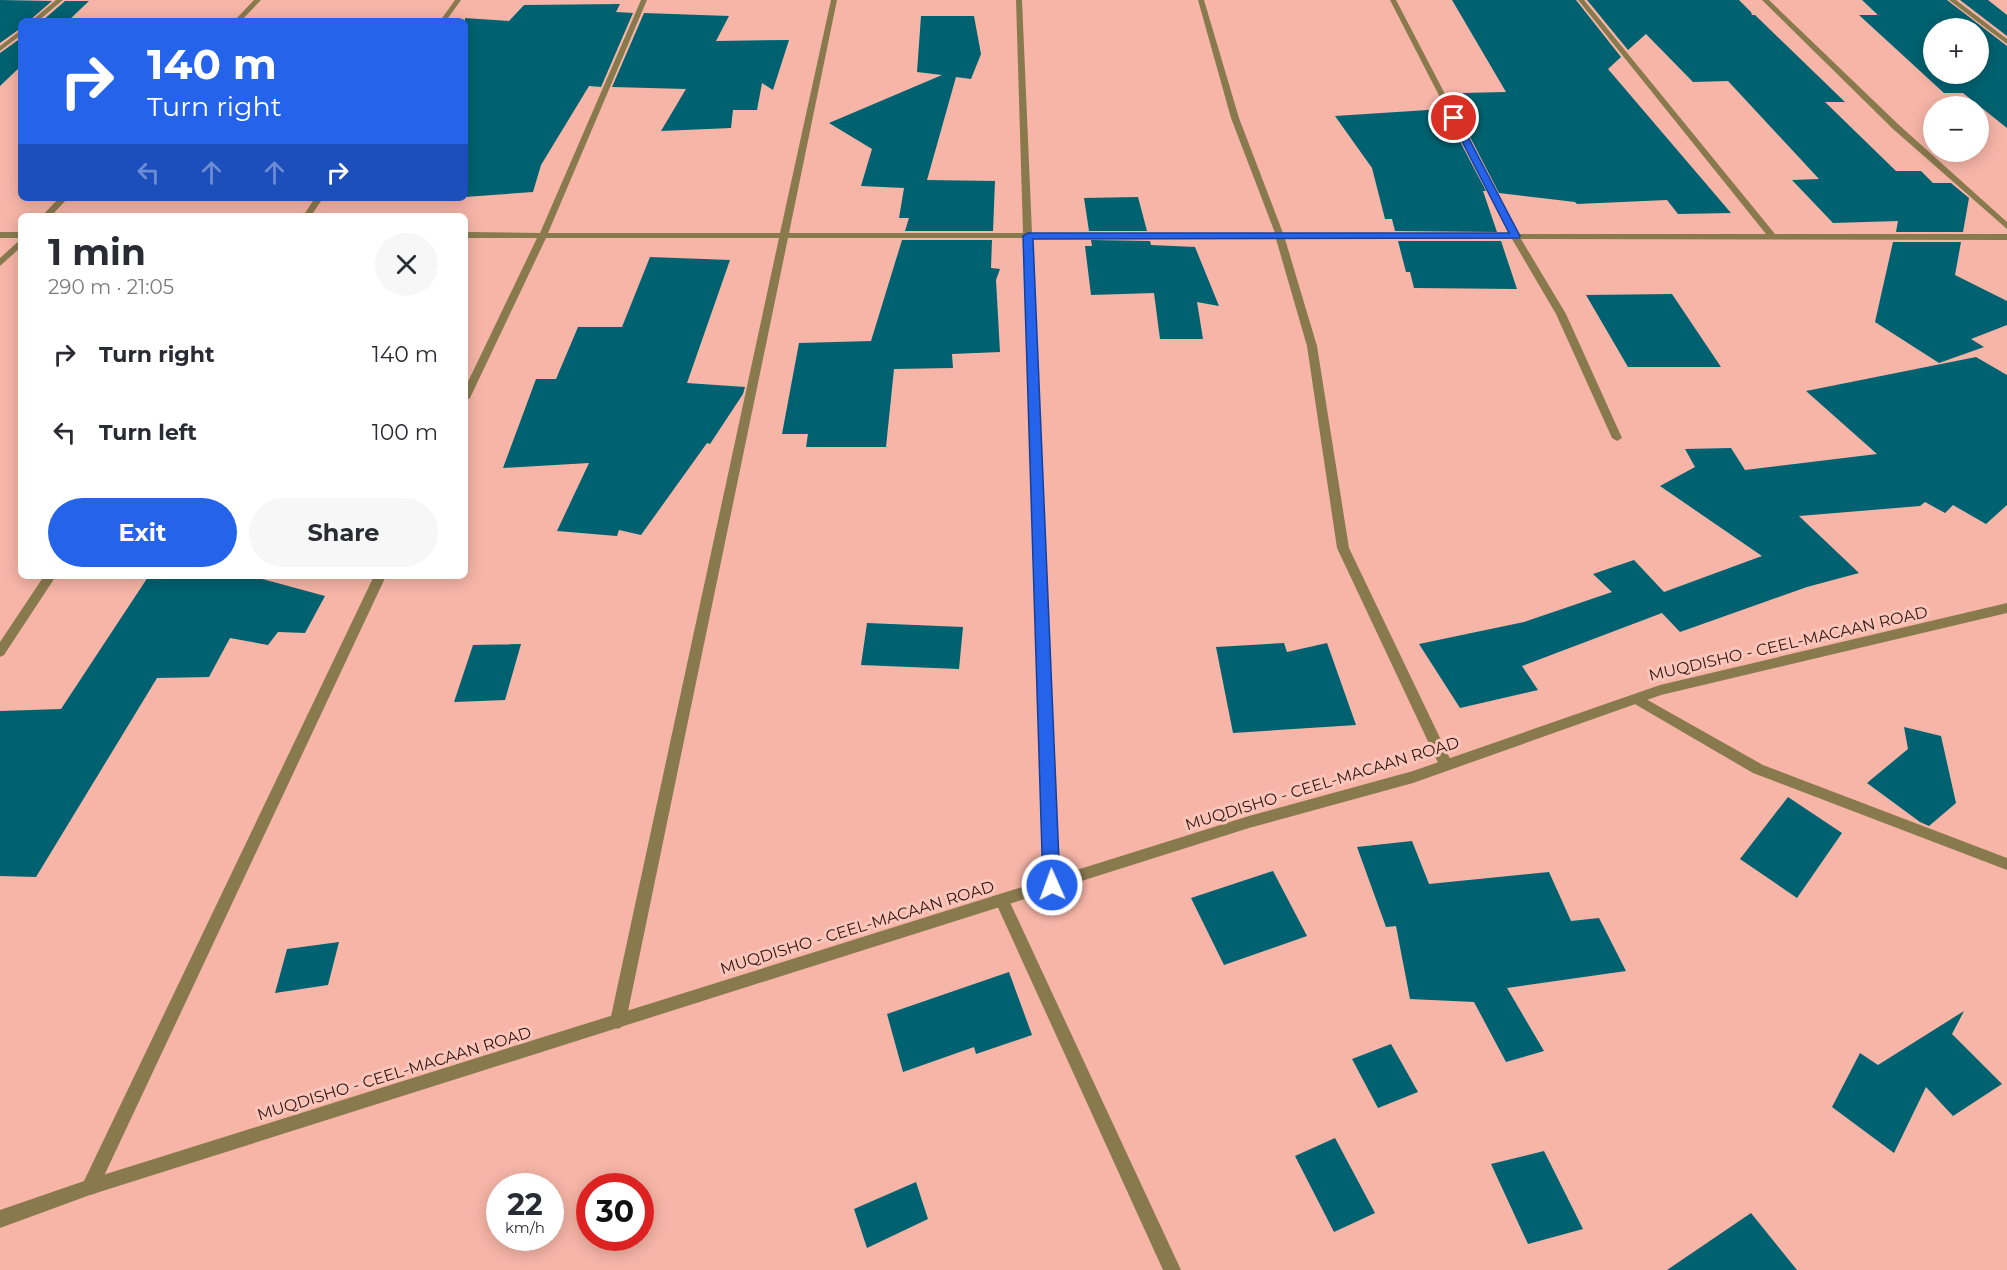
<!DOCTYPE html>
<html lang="en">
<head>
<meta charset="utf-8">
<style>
  :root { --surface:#fff; --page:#f7f7f7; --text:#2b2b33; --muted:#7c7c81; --accent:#2563eb }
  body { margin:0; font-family:Montserrat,sans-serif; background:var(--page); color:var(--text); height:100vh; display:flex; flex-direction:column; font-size:22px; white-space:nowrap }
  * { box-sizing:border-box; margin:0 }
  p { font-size:20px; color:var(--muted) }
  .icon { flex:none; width:33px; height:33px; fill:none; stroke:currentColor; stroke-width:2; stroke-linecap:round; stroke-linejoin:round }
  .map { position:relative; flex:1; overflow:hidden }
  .sheet { position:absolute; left:18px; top:213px; width:450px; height:366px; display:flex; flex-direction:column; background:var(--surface); border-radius:9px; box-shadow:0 3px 15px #0003 }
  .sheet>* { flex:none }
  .guide { position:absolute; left:18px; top:18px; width:450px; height:183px; border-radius:9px; box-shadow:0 3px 15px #0003; background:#2563eb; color:#fff; overflow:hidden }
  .controls { position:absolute; left:1923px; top:18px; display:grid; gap:12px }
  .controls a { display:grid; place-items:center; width:66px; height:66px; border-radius:50%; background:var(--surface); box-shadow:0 3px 15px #0003; font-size:30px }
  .speed { position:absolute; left:486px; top:1173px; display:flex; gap:12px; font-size:30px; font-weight:700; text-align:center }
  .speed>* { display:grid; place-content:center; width:78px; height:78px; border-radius:50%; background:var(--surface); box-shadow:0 3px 15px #0003; line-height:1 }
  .speed small { font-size:15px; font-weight:400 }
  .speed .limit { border:9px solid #d22; background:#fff; color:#111 }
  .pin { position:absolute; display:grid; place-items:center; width:51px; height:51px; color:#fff; margin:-26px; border:3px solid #fff; border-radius:50%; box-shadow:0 2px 6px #0007 }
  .me { position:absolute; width:66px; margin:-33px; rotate:358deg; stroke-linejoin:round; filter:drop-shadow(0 0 4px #0008) }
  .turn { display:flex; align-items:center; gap:21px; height:126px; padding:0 30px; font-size:27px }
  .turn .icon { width:78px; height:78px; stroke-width:2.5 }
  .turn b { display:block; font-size:42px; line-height:51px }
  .lanes { display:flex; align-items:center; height:57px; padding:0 30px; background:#0003; justify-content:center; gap:30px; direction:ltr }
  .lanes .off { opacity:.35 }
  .round { display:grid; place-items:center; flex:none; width:63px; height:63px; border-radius:32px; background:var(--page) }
  .overview { display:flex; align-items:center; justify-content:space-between; height:102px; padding:0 30px }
  h1 { font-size:36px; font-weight:700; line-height:45px }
  .action { display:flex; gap:12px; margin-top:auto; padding:12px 30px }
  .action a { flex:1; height:69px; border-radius:36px; background:var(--accent); color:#fff; font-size:24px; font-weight:700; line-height:69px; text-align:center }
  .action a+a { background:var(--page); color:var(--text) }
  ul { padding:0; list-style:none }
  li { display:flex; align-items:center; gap:18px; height:78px; padding:0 30px }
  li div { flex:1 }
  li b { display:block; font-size:22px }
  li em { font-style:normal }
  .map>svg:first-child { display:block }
</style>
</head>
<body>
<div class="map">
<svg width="2007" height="1270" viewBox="0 0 2007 1270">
  <rect width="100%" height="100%" fill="#f6b5a7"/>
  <!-- building -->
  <path fill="#006270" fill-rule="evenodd" d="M0,0L52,1L29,21H21V28L0,43Z
    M1452,0H1576L1621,57L1608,69L1731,213L1678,214L1667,200L1577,204L1575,202L1499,193L1455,108L1471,107L1462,93L1506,92Z
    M1587,0H1739L1751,12L1752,15H1755L1845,102H1825L1896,171H1921L1933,183H1951L1969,198L1963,232H1896L1898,221L1833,223L1792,180L1819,179L1728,81L1693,82L1646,34L1628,50Z
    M1862,0H1947L2007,46V128L1963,93H1944L1859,15H1878ZM1934,28H1978V74H1934Z
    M1960,0H1988L2007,15V36Z
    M65,1H89L68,21H42Z
    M620,4L616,12L633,13L601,87L589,86L541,165L533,192L465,197V18L509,21L524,5Z
    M644,13L729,16L716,41L789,40L773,90L762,83L757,110H733L731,128L661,131L686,89L612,87Z
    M921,16H974L981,54L971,79L956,77L927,180L995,181L993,231H905L909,218H899L904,188L861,186L872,149L829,123L942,75L917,72Z
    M21,38V66L0,86V53Z
    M1443,109L1486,191H1483L1497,232L1395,231L1392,219H1385L1372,168L1335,116Z
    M1138,197L1147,231H1089L1084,198Z
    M902,240H992L991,268L1000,269L996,280L1000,352L952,354L953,368L894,369L886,447H806L808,434H782L799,343L871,341Z
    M1091,240L1150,241L1151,245L1195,247L1219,306L1197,302L1203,339H1160L1154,293L1091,295L1085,246H1092Z
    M1398,241H1501L1517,289L1414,288L1410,272H1406Z
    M1893,242H1961L1955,275L2007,301V325L1971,339L1984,347L1939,363L1875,322Z
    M650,257L730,260L687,383L745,387L743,394L710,444L707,443L641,535L619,530L617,536L557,531L589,463L503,468L536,379H556L578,327H622Z
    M1672,294L1721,367H1628L1586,295Z
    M1976,357L2007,375V505L1986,524L1953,505L1945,513L1925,502L1920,506L1799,516L1859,573L1807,587L1680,632L1662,613L1522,666L1538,690L1460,708L1419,644L1524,622L1612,592L1593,574L1634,560L1664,592L1762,556L1660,486L1695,467L1685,449L1731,448L1745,470L1877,454L1806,391Z
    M226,576H251L325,596L305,633L278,632L268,645L230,638L209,677L157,678L36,877L0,876V711L61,709L148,577L224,578Z
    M867,623L963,627L959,669L861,665Z
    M1284,643L1287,652L1327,643L1356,725L1233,733L1216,647Z
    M521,644L505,700L454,702L473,645Z
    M1904,727L1941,736L1956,803L1929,826L1920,822L1867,783L1908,749Z
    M1788,797L1842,833L1797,898L1740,859Z
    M1412,841L1429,884L1549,872L1571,921L1599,918L1626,971L1507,988L1544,1051L1506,1062L1474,1002L1410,999L1396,926L1386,927L1357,847Z
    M1273,871L1307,936L1224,965L1191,898Z
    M339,942L328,985L275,993L287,949Z
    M1009,972L1032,1035L976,1054L974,1047L903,1072L887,1014Z
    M1964,1011L1952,1034L2002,1084L1953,1116L1926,1087L1894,1153L1832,1107L1860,1053L1878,1065Z
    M1391,1044L1418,1092L1378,1108L1352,1059Z
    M1335,1138L1375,1213L1334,1232L1295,1156Z
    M1544,1151L1583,1229L1528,1244L1491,1164Z
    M916,1182L928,1219L867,1248L854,1209Z
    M1751,1213L1797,1270H1667Z"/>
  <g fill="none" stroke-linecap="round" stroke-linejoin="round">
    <!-- minor -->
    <path fill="#897a4e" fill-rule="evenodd" d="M56,0H63L38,21H31Z
      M254,0H261L241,21H234Z
      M455,0H461L446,21H440Z
      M641,0H647L548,233H780L831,0H837L789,233H1023L1016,0H1022L1032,233H1275L1231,118L1198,0H1204L1239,118L1283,233L1510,234L1390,0H1396L1518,234H1766L1578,0H1584L1775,234H2007V240L1521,239L1566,314L1622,438L1617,441L1612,438L1556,314L1512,239H1285L1317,346L1349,548L1453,765L1451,769L1446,771L1441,769L1337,548L1307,346L1276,239L1032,238L1059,885L1057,890L1052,892L1047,890L1045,885L1024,238H788L626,1021L623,1026L618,1029L613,1026L610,1021L779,238H546L470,398L465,401V388L537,238H465V232L540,233Z
      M1762,0H1769L1899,125L2007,222V229L1893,129Z
      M1949,0H1956L2007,39V44Z
      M21,30V35L0,51V46Z
      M59,198H68L51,216H42Z
      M315,198H323L311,216H303Z
      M0,232H21V238H0Z
      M21,239V247L0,266V258Z
      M44,576H56L4,655L0,657V642Z
      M374,576H386L96,1193L90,1195L84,1193L82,1187L84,1181Z
      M1637,694L1763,765L2007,858V870L1753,773L1633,703L1631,699L1633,695Z
      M1002,894L1007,896L1181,1270H1163L995,901L997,896Z"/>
    <!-- tertiary -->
    <path fill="#897a4e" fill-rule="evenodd" d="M2007,603V613L1661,695L1413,783L1249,828L90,1195L0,1228V1210L90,1179L1249,816L1413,771L1660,685Z"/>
  </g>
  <!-- route -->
  <path fill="#2563eb" stroke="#184099" stroke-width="1.5" d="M1451,116L1458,118L1520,236L1519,238L1033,239L1060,885L1057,890L1052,892L1046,890L1043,885L1023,236L1028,233H1509L1450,118Z"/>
  <g text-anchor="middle" stroke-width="6" stroke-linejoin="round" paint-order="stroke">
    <!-- street labels -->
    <g font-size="16" fill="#2e1612" stroke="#fbc5ba">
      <text transform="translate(1788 643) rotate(-13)" y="6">MUQDISHO - CEEL-MACAAN ROAD</text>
      <text transform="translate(1322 783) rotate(-17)" y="6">MUQDISHO - CEEL-MACAAN ROAD</text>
      <text transform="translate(857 927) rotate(-17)" y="6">MUQDISHO - CEEL-MACAAN ROAD</text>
      <text transform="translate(394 1073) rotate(-17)" y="6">MUQDISHO - CEEL-MACAAN ROAD</text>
    </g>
  </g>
</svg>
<div class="controls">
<a>+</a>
<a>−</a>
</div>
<div class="speed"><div>22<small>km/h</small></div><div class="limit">30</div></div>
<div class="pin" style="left:1454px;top:118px;background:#d93025"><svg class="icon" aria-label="arrive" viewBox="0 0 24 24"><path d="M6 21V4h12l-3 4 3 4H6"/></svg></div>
<svg class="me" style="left:1052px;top:885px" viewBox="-20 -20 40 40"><circle r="17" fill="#2563eb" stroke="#fff" stroke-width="3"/><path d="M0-11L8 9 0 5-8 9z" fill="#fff"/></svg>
<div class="guide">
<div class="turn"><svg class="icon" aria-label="right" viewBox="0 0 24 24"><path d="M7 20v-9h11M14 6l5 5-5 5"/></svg><div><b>140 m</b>Turn right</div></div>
<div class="lanes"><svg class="icon off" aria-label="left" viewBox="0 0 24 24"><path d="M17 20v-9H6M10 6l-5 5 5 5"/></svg><svg class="icon off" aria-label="ahead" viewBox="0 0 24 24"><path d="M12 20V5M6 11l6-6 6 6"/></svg><svg class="icon off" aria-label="ahead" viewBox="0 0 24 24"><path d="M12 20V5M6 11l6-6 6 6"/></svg><svg class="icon" aria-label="right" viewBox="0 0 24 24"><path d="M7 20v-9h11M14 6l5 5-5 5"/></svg></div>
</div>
<section class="sheet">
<div class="overview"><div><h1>1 min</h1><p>290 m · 21:05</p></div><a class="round"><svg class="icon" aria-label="close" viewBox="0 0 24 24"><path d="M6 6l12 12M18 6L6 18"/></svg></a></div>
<ul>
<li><svg class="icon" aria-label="right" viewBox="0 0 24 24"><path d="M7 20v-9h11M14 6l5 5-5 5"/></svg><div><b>Turn right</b></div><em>140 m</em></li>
<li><svg class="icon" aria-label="left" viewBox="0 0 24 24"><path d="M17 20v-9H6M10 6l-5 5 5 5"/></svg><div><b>Turn left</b></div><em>100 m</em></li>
</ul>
<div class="action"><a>Exit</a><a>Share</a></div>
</section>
</div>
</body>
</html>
